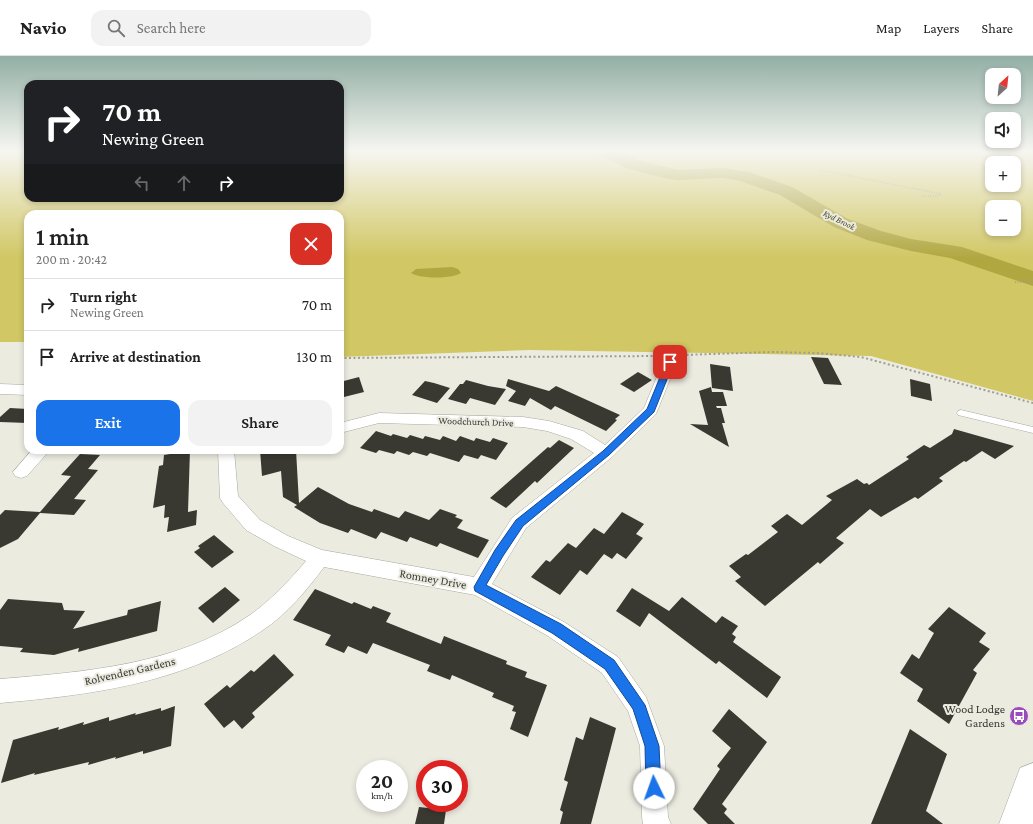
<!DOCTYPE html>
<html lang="en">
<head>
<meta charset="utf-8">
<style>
  :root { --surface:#fff; --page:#f2f2f2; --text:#222; --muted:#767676; --line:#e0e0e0; --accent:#1a73e8 }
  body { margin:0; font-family:"Crimson Pro",serif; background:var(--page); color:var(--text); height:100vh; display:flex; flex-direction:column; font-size:15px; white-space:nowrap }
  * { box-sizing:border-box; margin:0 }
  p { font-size:13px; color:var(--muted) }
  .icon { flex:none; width:22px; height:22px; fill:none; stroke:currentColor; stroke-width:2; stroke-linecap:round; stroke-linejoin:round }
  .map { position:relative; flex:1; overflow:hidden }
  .details { position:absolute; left:24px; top:154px; width:320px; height:244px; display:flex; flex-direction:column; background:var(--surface); border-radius:12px; box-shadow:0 2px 6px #0003 }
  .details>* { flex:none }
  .top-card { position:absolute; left:24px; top:24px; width:320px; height:122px; border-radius:12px; box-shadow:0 2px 6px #0003; background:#202124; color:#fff; overflow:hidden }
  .needle { width:26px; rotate:27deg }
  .controls { position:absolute; left:985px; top:12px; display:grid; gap:8px }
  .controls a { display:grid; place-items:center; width:36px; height:36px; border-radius:8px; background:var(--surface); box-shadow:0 2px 6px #0003; font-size:20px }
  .speed { position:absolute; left:356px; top:704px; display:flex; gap:8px; font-size:20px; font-weight:700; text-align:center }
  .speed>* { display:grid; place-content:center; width:52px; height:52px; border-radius:50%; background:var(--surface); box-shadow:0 2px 6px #0003; line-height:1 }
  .speed small { font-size:10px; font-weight:400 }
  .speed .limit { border:6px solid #d22; background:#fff; color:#111 }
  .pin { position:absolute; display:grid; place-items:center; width:34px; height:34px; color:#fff; margin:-17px; border-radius:8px; box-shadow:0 2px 6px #0006 }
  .me { position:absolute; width:44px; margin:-22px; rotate:357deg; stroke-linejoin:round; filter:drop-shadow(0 0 3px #0008) }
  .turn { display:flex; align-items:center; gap:14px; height:84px; padding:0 12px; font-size:18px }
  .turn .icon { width:52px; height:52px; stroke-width:2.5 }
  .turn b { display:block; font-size:28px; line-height:34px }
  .lanes { display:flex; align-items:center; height:38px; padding:0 12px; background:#0003; justify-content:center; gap:20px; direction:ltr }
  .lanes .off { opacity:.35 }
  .round { display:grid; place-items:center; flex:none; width:42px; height:42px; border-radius:12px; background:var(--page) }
  .head { display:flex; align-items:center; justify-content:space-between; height:68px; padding:0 12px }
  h1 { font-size:24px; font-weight:600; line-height:30px }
  .button { display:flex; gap:8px; margin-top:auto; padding:8px 12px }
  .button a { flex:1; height:46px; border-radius:12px; background:var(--accent); color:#fff; font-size:16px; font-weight:600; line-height:46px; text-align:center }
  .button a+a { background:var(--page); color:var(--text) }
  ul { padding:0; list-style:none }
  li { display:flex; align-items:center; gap:12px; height:52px; padding:0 12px; border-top:1px solid var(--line) }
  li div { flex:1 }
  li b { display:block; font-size:15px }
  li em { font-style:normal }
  header { display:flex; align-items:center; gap:24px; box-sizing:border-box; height:56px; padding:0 20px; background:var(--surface); border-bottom:1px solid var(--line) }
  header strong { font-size:19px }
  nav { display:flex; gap:22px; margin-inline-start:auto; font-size:14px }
  .search { width:280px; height:36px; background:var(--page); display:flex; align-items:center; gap:10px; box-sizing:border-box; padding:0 14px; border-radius:12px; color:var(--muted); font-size:15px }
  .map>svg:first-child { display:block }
</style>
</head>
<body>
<header>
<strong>Navio</strong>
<div class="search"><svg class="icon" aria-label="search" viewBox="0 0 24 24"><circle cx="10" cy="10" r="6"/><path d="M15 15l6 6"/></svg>Search here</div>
<nav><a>Map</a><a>Layers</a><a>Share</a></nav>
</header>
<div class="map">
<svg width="1033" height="768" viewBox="0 0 1033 768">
  <rect width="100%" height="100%" fill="#ecebe0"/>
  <!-- green -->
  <path fill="#d1c764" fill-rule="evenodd" d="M0,94H28V142H340V94H1033V345L871,300L529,294L340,301V158H28V286H0ZM992,107H1014V129H992ZM992,151H1014V173H992Z"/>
  <!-- water -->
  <path fill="#b1a741" d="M452,211L458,213L461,217C452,223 420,223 411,217L416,213Z"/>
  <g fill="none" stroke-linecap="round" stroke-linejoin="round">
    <!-- river -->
    <path fill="#b1a741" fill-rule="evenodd" d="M594,94H616L638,104L677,114L723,112L749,116L792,131L848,163L881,175L911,183L962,191L1033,215V230L950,202L911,195L867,184L834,171L780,139L740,125L723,122L677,124L664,122L626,112L596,97Z"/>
  </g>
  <!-- building -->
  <path fill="#3a3931" d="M811,301L828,302L842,329L824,328Z
    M710,308L730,311L733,335L712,332Z
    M638,316L652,324L634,336L620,328Z
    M359,321L364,336L340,342V326Z
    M508,323L549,335L556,330L620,359L615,363L617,364L606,375L555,350L551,354L530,342L525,350L508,345L516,335L506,330Z
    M910,323L930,328L932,345L911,340Z
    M466,324L488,330L506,333L495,349L470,342L466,348L448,343L460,328H463Z
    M425,325L434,327L450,332L437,347L412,339Z
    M711,331L712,336H723L727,350H716L717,352H721L725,367H722L729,391L690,368L708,369L699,335Z
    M10,352L28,353V367L0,366V361Z
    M954,373L1014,390L995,403L982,395L966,406L964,405L939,422L943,425L918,443L915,441L881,461L870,453L836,482L844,487L820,508L818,506L765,550L735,525L741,521L729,510L746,498L748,499L778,476L771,470L787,458L802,469L832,444L826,440L857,423L864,428L867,427L869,429L909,403L906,401L924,389L930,392L952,378Z
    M376,375L391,380L393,378L407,382L410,379L423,383L425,380L440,384L443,380L456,385L460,380L474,385L476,382L490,386L493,382L508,387L496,404L481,399L478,403L464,399L459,406L430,397L427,400L413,396L409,399L397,395L394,398L379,394L376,397L360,392Z
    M559,384L574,392L537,427L535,425L506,452L490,442L548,391L550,392Z
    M170,394H190L188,456L197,454L196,469L167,476L169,461L164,462L165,449L153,452L159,410L163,409L164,399L170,398Z
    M260,394H296L299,447L318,431L349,448L372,456L374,453L399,462L405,455L429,464L440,453L457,459L455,461L463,464L457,472L489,484L478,502L440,487L437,491L410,481L407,486L381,476L376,483L351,473L348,477L320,467L294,451L297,449L283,441L281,415L262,420Z
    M80,398L100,399L88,413L98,414L74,443L86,444L74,459L40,457L18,483L0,492V459L5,454L40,456L71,420L61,419Z
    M622,456L644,468L636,478L643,482L626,503L617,497L612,503L604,498L587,519L580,514L560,539L531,521L546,504L550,506L568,487L576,492L594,472L604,478Z
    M214,479L234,496L212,512L194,496L200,492L198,490Z
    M225,531L240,544L213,567L198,552Z
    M632,532L669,555L682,541L716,567L722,560L738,570L732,578L736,581L733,586L781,621L767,642L719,605L716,608L649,557L640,571L616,555Z
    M315,533L352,548L354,546L371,553L373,550L391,557L386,566L441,588L444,580L507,605L506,608L527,616L525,621L547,629L528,681L510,673L516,656L512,655L514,650L492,641L494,637L452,619L450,624L427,615L430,609L373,587L367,598L348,590L344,597L325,589L331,579L293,564Z
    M8,543L62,547L64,554L85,555L73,573L127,559L128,554L161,545L157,575L78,596L79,592L54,599L20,596L23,592L0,590V554Z
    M949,551L986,577L979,586L990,593L973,614L977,617L949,668L917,645L923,633L900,617L912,598L919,603L934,577L928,573Z
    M274,598L294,619L252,657L255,661L242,673L234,664L224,672L204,648L227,629L230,632L251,614L254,616Z
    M175,650L171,690L143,698V695L115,703L116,701L88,709L89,706L34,719L35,717L1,727L13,684L59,671L58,674L84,666L83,669L109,661V665L136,657L135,659L161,652V655Z
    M729,653L767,686L722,748L727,753L724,757L735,768H708L693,753L720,713L717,710L731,692L712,675Z
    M590,661L616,672L591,768H560L563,756L560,754L568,726L564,724L576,681L583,684Z
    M910,673L947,698L926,755L943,768H871Z
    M419,751L446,754L444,768H415Z"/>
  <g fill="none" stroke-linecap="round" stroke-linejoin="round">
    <defs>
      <path id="lane" d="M961,354L1033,371V377L958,359L957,357L958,355Z"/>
      <path id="street" d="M670,302L675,303L677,306L656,358L612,401L526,472L492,528L564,566L618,601L646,641L664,690L668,761L671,768H643L642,761L640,690L628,655L602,617L548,580L475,539L324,511C307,534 287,558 263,574C186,627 91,639 0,647V623C84,616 178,609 250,559C271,544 289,525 306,505L274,490L246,474L223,447L220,442L218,394H234L238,440L260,464L288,480L322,494L474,521L512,462L594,397L571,383L547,375L523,371L379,367L340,377V367L379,357L523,361L549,365L583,375L605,389L644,352L663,306L665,303Z
        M0,328L28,329V339L0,338Z
        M32,394H50L27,420L21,422L15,420L13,416Z"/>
      <path id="secondary" d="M1033,707V768H999L1020,712Z"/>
    </defs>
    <!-- lane casing -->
    <use href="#lane" stroke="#a8a89e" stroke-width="1"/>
    <!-- street casing -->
    <use href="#street" stroke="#a8a89e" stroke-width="1"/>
    <!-- secondary casing -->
    <use href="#secondary" stroke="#a8a89e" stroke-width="1"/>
    <!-- path-far1 -->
    <path stroke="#9f9e96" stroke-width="1.5" stroke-dasharray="1 1.5" stroke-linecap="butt" d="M984,94L986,101L991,103L1033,105
      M821,114L941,138L938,140H921
      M691,116L694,119
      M777,133L782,131
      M824,160L833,158
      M915,188V193
      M1015,226H1033"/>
    <!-- path -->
    <path stroke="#9f9e96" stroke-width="2" stroke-dasharray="2 2.5" stroke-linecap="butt" d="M682,299L772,296L817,297L861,301L1033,347
      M340,302L657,300"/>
    <!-- lane -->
    <use href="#lane" fill="#fff" fill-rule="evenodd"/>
    <!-- street -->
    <use href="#street" fill="#fff" fill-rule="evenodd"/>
    <!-- secondary -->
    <use href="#secondary" fill="#fff" fill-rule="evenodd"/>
  </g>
  <!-- sky -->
  <linearGradient id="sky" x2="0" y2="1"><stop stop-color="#92afa5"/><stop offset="0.47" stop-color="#f6f6f1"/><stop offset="1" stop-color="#f6f6f1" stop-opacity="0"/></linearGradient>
  <rect width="1033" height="202" fill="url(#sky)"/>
  <!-- route -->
  <path fill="#1a73e8" stroke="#114b97" d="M667,304H673L674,306L654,356L609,399L523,470L503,500L486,529L561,568L614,604L645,649L659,690L661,732L659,738L654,740L649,738L646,732L645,690L633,653L605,613L552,577L475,535L474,531L495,494L516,464L603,395L647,353Z"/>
  <!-- icons -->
  <defs>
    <symbol id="bus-disc" viewBox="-11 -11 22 22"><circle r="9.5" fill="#994cbd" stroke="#ecebe0"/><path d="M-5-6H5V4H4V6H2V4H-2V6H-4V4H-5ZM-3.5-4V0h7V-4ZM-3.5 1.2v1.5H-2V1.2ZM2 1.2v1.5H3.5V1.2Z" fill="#fff"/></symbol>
  </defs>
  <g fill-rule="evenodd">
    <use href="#bus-disc" x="1008" y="649" width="22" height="22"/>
  </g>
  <g text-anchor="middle" stroke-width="4" stroke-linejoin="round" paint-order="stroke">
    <!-- far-water labels -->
    <g font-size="9" font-style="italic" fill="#464218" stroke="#ecebe0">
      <text transform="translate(839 164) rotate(26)" y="3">Kyd Brook</text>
    </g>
    <!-- street labels -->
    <g font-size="10" fill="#393935" stroke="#ecebe0">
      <text transform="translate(476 365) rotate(2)" y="4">Woodchurch Drive</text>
    </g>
    <!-- near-street labels -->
    <g font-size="12" fill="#393935" stroke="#ecebe0">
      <text transform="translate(433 523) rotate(10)" y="4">Romney Drive</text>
      <text transform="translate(130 615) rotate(-13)" y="4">Rolvenden Gardens</text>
    </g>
    <!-- near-poi labels -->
    <g font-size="12" fill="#393935" stroke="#ecebe0" text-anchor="end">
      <text x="1005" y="657">Wood Lodge<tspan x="1005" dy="14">Gardens</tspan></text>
    </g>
  </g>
</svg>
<div class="controls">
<a><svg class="needle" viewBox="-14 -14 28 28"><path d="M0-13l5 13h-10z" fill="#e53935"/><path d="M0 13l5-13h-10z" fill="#767676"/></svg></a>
<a><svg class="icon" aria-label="sound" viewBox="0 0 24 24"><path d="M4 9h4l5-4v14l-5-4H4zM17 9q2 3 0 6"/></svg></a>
<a>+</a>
<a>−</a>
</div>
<div class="speed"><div>20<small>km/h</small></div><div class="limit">30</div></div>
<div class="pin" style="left:670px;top:306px;background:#d93025"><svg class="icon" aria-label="arrive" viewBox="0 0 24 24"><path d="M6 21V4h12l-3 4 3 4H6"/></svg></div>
<svg class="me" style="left:654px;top:732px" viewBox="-20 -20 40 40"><circle r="19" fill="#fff"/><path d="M0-13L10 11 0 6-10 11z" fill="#1a73e8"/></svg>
<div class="top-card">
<div class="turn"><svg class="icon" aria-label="right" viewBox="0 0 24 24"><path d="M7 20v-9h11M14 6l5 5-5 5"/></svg><div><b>70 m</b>Newing Green</div></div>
<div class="lanes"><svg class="icon off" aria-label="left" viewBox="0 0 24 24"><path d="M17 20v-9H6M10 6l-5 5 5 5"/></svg><svg class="icon off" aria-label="ahead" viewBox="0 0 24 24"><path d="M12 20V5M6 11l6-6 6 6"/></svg><svg class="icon" aria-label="right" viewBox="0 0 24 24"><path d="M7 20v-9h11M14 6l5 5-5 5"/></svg></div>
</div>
<section class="details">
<div class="head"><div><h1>1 min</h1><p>200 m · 20:42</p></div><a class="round" style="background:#d93025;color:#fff"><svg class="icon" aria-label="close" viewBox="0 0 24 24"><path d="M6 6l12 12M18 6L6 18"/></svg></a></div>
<ul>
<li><svg class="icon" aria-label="right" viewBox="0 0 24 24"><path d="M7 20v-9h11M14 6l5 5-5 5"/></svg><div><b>Turn right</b><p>Newing Green</p></div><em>70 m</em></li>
<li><svg class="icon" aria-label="arrive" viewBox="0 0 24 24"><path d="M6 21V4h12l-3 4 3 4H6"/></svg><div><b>Arrive at destination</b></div><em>130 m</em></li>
</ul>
<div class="button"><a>Exit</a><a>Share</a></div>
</section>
</div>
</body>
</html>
